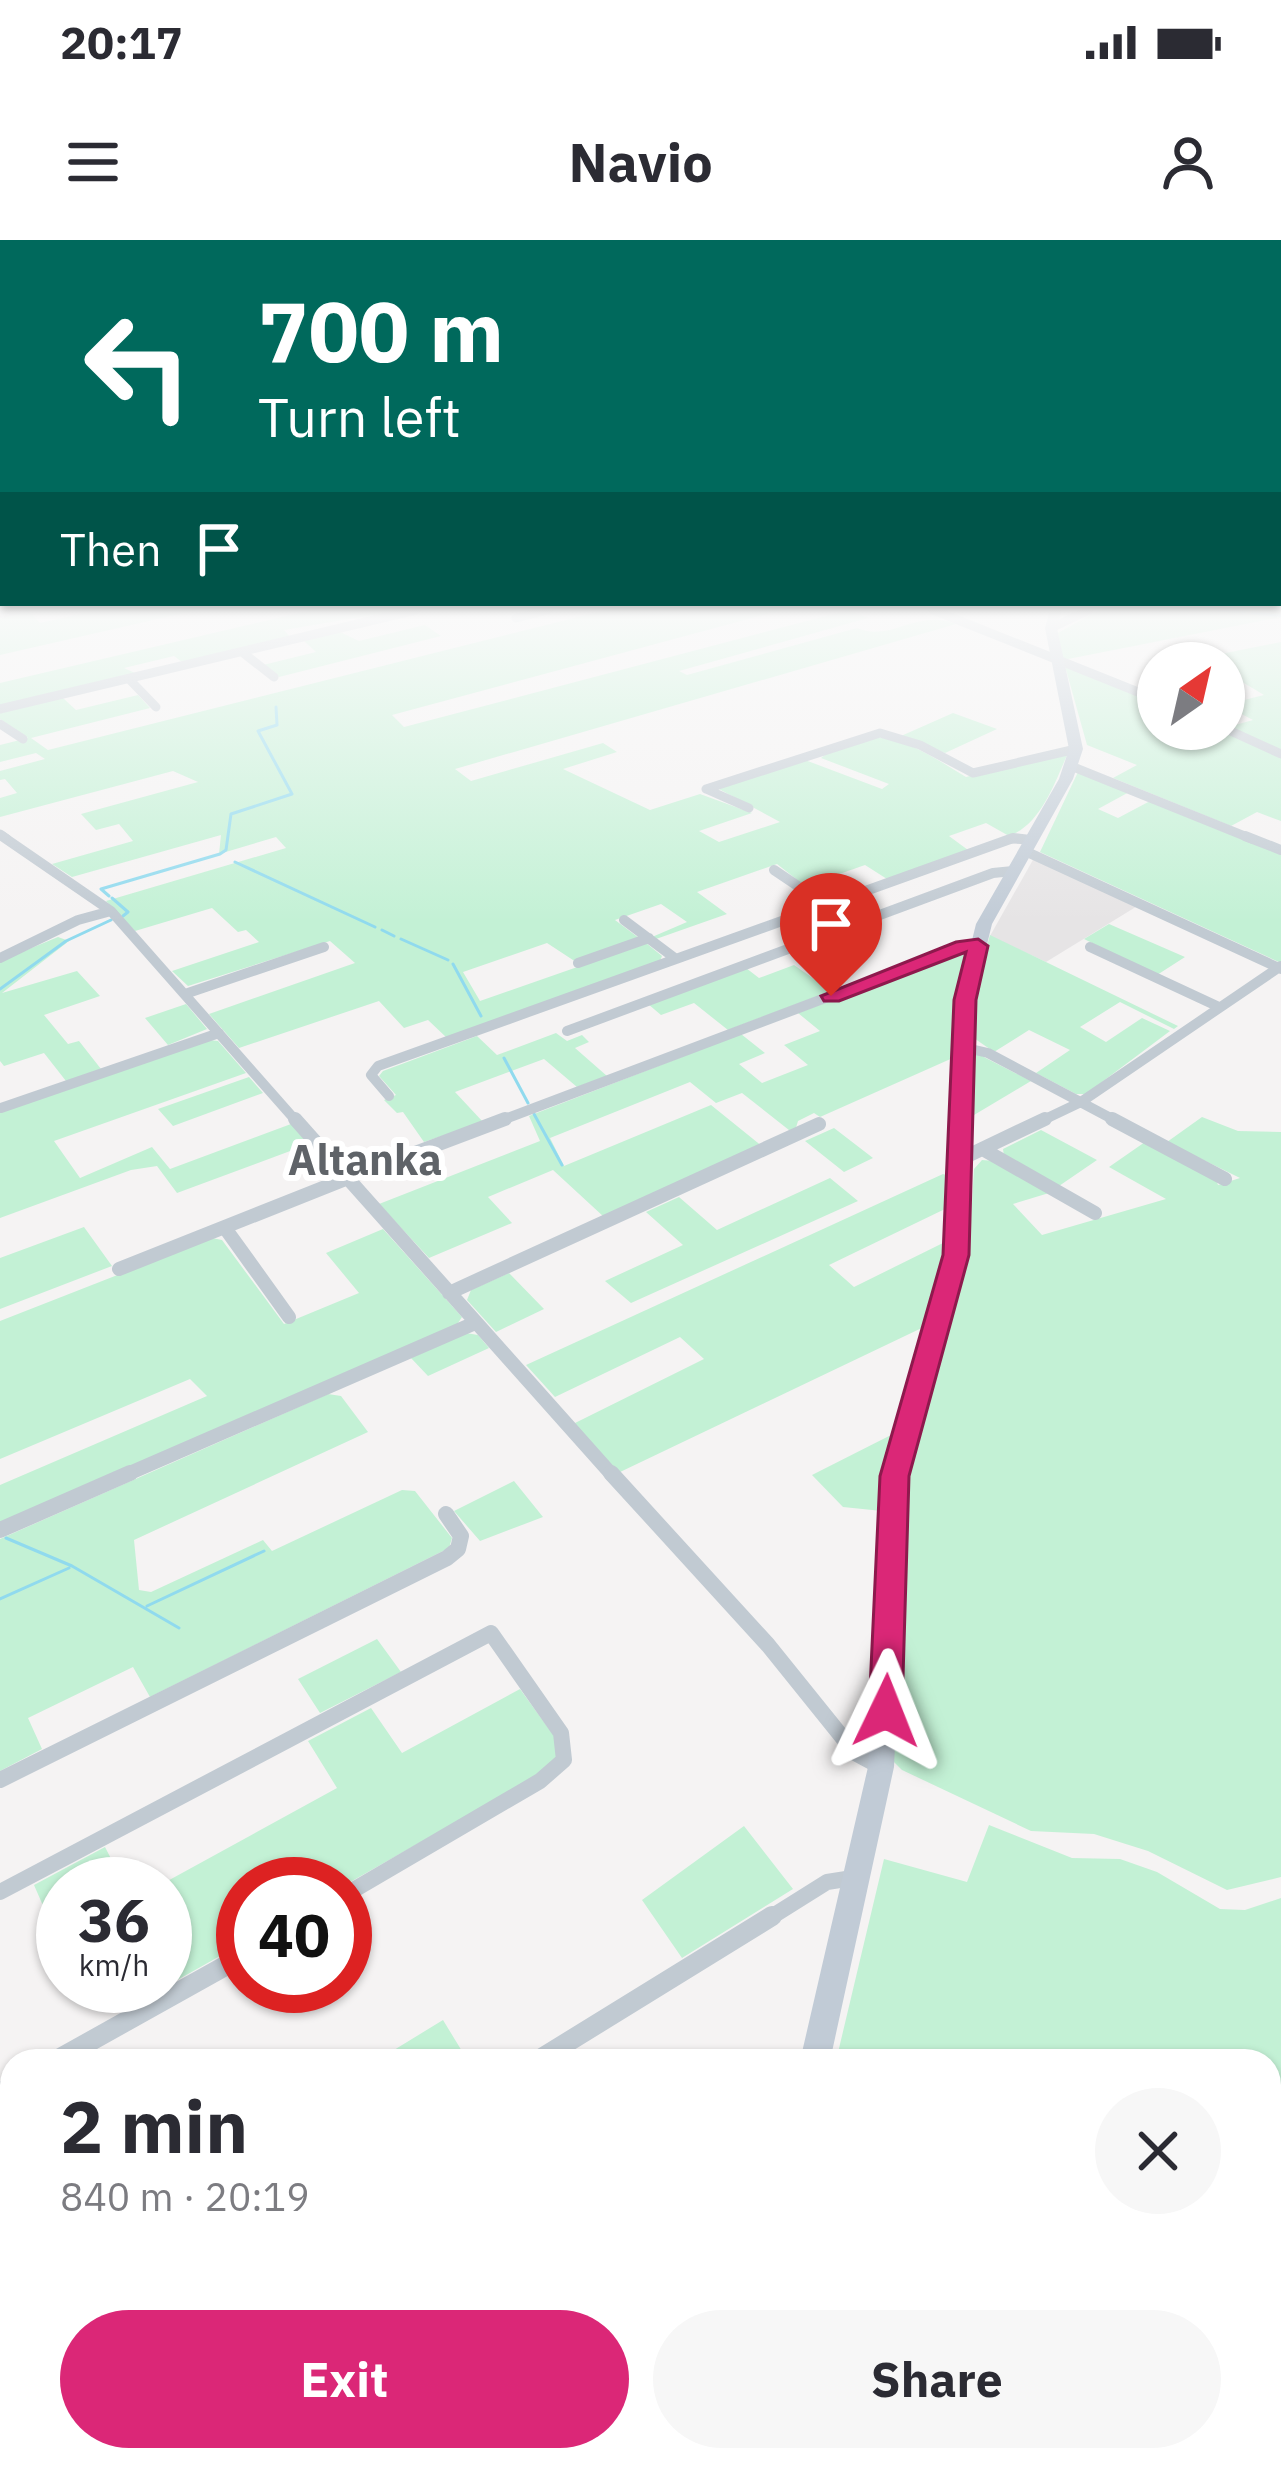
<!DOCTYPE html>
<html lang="en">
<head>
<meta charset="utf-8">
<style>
  :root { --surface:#fff; --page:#f7f7f7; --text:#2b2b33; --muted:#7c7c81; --accent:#db2777 }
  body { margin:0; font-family:"IBM Plex Sans",sans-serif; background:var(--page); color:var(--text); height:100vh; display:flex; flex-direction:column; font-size:45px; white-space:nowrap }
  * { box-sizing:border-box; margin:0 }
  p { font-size:39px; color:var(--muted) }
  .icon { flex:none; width:66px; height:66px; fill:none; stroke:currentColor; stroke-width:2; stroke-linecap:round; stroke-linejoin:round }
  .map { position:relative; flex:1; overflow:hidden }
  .drawer { position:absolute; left:0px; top:1809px; width:1281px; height:423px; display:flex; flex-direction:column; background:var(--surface); border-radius:36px 36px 0 0; box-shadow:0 3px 9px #0004 }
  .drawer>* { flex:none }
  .hud { position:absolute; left:0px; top:0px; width:1281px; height:366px; box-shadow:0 3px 9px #0004; background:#00695c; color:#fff; overflow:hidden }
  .needle { width:78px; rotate:34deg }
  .buttons { position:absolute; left:1137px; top:402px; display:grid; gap:24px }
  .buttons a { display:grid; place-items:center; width:108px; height:108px; border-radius:50%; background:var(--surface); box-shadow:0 3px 9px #0004; font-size:60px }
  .speed { position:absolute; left:36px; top:1617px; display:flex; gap:24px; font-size:60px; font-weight:700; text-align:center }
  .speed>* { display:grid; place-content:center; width:156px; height:156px; border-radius:50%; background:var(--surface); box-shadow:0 3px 9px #0004; line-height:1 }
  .speed small { font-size:30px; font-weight:400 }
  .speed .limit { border:18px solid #d22; background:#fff; color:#111 }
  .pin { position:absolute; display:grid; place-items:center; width:102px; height:102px; color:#fff; margin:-123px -51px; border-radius:50% 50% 50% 0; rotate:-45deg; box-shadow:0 0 12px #0007 }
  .pin .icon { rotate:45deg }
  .me { position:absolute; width:132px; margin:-66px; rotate:2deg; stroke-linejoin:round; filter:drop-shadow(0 0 9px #0008) }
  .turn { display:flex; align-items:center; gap:42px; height:252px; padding:0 60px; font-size:54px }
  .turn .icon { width:156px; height:156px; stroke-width:2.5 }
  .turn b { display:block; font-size:84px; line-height:102px }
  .then { display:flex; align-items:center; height:114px; padding:0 60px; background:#0003; gap:24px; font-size:45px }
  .round { display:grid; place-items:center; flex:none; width:126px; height:126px; border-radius:63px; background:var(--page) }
  .head { display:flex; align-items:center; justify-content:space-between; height:204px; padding:0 60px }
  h1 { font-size:72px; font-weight:700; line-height:90px }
  .action { display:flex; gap:24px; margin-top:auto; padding:24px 60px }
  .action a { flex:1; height:138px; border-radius:72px; background:var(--accent); color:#fff; font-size:48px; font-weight:700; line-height:138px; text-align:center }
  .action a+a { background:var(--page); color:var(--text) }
  .status { display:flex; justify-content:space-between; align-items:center; height:84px; padding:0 60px; background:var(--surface); direction:ltr }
  .status svg { height:33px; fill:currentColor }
  header { display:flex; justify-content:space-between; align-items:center; height:156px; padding:0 60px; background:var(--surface); font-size:54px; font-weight:700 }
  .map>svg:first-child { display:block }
</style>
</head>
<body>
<div class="status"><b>20:17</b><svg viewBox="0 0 49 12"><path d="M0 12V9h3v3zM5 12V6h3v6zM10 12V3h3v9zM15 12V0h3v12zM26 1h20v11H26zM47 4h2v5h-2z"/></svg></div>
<header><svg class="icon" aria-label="menu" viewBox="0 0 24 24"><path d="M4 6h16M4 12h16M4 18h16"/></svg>Navio<svg class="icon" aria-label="person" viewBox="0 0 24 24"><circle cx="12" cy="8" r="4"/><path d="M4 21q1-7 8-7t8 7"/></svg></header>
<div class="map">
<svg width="1281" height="2230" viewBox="0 0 1281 2230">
  <rect width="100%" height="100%" fill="#f5f3f3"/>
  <!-- education -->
  <path fill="#e6e4e5" d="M1034,618L1139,665L1046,722L990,696Z"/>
  <!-- green -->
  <path fill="#c3f1d5" d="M28,370L40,383L81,374L79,370H197L0,415V376Z
    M312,370H402L284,390L290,397L182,422L174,416L124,428L135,433L0,465V443Z
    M606,370H782L392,475L404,487L849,370L868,378L679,431L687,435L857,388C892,403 915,368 956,384L455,529L471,541L603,503L617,512L563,529L650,570L700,554L752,573L699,591L719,602L780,582L717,548L805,520L882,549L889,544L821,518C874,476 917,507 966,537L1069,511C1055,541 1042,584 1009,596L986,583L949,596L968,610L887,639L865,625L805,646L777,624L697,652L727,674L656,699L652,697L687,682L661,664L615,680L639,698L576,722L547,703L463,732L480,761L646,703L662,716L660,721L447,798L428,780L404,788L379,761L239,808L209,774L355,723L330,701L188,746L172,731L259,702L246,690L238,692L212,668L135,691L106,661L286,608L276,597L219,614L221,595L72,637L52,624L133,601L119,584L96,590L81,574L198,542L173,531L0,577V558L17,553L5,539L0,540V531L45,519L36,513L0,522V505L28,498L0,479V473L63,458L76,470L138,455L150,468L31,498L48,510Z
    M1099,370H1281V377L1063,420L1058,393Z
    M425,385L441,396L279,437L263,425L316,412L304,401L340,392L359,401Z
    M1281,402V511L1228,487L1253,480L1234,470L1224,472V465L1264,455L1224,431V423H1176Z
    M1065,426L1158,462V489H1223L1281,515V581L1257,572L1231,586L1113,538L1137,525L1087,505Z
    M953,473L997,489L945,513L901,496Z
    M1078,532L1131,551L1098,569L1118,578L1152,560L1281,612V723L1040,612Z
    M1109,684L1185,717L1157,735L1084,699Z
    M990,695L1178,786L1174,789L1120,762L1080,787L1106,802L1142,778L1170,791L1086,854H1076L1036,833L1070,810L1029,790L994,812L971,796L972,760Z
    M58,697L69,701L2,753L77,731L100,756L44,775L68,804L79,801L101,829L66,841L44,813L4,826L0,821V721Z
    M969,709L956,764L955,817L820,877L814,873L798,881L794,894L742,853L716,863L690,842L550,898L564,926L711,865L763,907L604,977L553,930L488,957L512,983L429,1018L379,964L540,901L529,876L741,794L765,813L739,824L762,843L808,825L784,805L820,791L798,773Z
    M794,725L831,751L728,790L694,763L661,775L648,764L746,728L759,738Z
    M186,764L207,789L168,805L145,778Z
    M556,793L567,801L582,795L589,802L575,808L607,836L577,847L544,819L455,852L483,882L424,902L403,872L397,873L384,860L396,855L379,836L383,831L477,796L497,815Z
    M209,800L218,801L246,833L54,901L80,938L152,907L170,929L291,884L309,904L177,953L157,926L131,930L0,978V872Z
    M976,813L1031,841L974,875L971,814Z
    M249,837L263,853L173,886L158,869Z
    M1202,877L1238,891L1281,892V1637L1227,1650L1148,1611L1094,1594L1031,1591L902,1530L892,1520L910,1230L969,1016L974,929L982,920L994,921L1049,953L1013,964L1042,995L1166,959L1109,927L1145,902L1216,939L1218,945L1240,938L1167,902Z
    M834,888L873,918L844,932L805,901Z
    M1041,890L1097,920L1059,946L1004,916L1003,909Z
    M943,934L949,936L945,969L829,1025L854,1047L947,1001V1020L928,1085L618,1233L573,1184L704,1119L680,1097L555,1157L526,1125Z
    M830,938L858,961L631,1063L605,1041L683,1005L646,972L679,957L717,990Z
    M84,987L112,1026L0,1069V1018Z
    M383,989L462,1077L456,1086L0,1283V1245L207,1156L190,1139L0,1219V1081L212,998L222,1000L284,1084L359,1053L326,1013Z
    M509,1033L544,1069L496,1092L467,1060L471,1050Z
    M466,1093L478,1095L489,1108L428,1136L411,1118Z
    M328,1154L341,1156L368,1192L134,1300L139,1350L151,1352L263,1300L272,1311L402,1250L415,1251L452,1298L449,1308L150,1457L133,1427L28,1478L42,1509L0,1531V1299Z
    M893,1194L884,1224L882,1271L843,1267L812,1235Z
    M514,1241L543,1277L480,1301L454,1271Z
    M377,1399L401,1432L320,1473L298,1439Z
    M520,1449L562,1507L555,1526L345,1645L243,1644V1703L165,1747L162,1644L337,1548L308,1501L371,1468L402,1513Z
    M989,1585L1072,1618L1120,1619L1157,1632L1220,1669L1245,1670L1281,1658V2230H837L841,2220H1269V1821H836L884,1619L967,1642Z
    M744,1586L793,1649L682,1718L642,1660Z
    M105,1607L124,1644H63V1698L58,1700L34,1645Z
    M443,1780L468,1821H376Z
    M70,2220H643L638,2230H55Z"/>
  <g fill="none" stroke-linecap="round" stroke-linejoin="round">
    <!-- stream -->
    <path stroke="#90daee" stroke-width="3" d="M1219,370L1244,372
      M1252,373L1281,376
      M235,622L375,687
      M109,656L101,649L220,614L226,610L231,574L292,554L258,491L277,485L276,467
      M112,658L128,672L123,676
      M382,690L394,696
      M401,699L448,720
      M453,724L481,776
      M0,749L66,701L111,680
      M504,818L528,863
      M534,874L562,925
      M6,1298L72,1326L179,1388
      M0,1359L69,1328
      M147,1366L264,1311"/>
    <!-- street-far4 -->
    <path stroke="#c1cad2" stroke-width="9" d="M933,370L1158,460
      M0,374L17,370
      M516,378L548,370
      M1051,388L1089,370
      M242,412L274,437
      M129,439L156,467
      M0,469L416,370
      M0,484L23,499
      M1224,488L1281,514
      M1071,526L1252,599
      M706,549L880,493L920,505L973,533L1076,509
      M706,549L749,568
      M0,594L7,599
      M1011,599H1018"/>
    <!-- street-far3 -->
    <path stroke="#c1cad2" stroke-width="10" d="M2,596L111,671L297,882
      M1245,596L1281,610
      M1025,611L1281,729
      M774,630L826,665
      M624,680L676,719
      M1090,707L1219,767
      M0,718L78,680L111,671
      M578,723L649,698
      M185,754L324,707
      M567,791L993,633L1013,631
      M962,807L988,813L1118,882
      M389,856L371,835L378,826L1013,598L1030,600
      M1,868L219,793
      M497,882L963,706H978
      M1039,882L1081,862L1281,726"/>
    <!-- street-far2 -->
    <path stroke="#c1cad2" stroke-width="14" d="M295,879L613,1236
      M1112,879L1225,939
      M986,911L1095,973
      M415,913L505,879
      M961,919L1045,879
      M225,988L289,1077
      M119,1029L348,938
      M449,1053L819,884
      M123,1236L475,1083"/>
    <!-- street-far1 -->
    <path stroke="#c1cad2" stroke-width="16" d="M611,1233L768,1405L855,1513L881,1527
      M0,1290L130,1233
      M0,1540L447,1318L458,1309L461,1296L446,1274
      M0,1652L491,1393L561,1493L564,1520L540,1541L345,1655
      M768,1679L827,1642L859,1637"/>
    <!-- street -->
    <path stroke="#c1cad2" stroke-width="20" d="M55,1821L243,1716
      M537,1821L772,1676
      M0,1853L12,1846
      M0,2153L12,2145"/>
    <!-- secondary -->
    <path fill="#c1cbd6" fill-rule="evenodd" d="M1050,370H1062L1057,388L1083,509L1073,539L992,684L973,761L966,1015L909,1208L894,1527L830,1821H800L868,1527L887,1208L946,1015L957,761L976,684L1059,539L1069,509L1045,388Z
      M642,2220H678L673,2230H637Z"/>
  </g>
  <!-- sky -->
  <linearGradient id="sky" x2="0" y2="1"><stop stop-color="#85c3ea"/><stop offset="0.54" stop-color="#fafafa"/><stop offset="1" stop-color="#fafafa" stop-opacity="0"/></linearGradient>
  <rect width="1281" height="682" fill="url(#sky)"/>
  <!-- route -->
  <path fill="#db2777" stroke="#8e194d" stroke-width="3" d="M978,699L988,706L976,760L969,1015L909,1236L902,1471L898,1480L886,1485L874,1480L869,1471L880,1236L943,1015L954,760L966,712L839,761H824L821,756L956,702Z"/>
  <g text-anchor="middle" stroke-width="12" stroke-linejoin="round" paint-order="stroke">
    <!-- quarter labels -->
    <g font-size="42" font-weight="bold" fill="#5f6368" stroke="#fff">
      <text x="365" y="935">Altanka</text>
    </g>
  </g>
</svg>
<div class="buttons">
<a><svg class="needle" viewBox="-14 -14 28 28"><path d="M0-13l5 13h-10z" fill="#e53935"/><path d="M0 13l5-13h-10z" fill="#7c7c81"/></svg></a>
</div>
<div class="speed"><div>36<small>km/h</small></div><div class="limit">40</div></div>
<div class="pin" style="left:831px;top:756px;background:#d93025"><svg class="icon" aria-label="arrive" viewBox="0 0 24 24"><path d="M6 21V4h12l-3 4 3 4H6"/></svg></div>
<svg class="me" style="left:886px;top:1471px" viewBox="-20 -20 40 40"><path d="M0-17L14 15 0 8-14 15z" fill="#db2777" stroke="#fff" stroke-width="4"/></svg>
<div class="hud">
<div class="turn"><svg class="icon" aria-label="left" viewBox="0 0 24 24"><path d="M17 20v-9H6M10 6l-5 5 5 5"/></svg><div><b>700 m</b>Turn left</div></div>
<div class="then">Then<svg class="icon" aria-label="arrive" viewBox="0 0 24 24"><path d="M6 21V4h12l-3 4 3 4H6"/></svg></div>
</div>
<section class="drawer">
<div class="head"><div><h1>2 min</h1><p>840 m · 20:19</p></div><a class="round"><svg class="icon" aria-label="close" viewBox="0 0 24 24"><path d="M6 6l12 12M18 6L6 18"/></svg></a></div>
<div class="action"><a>Exit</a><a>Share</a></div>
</section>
</div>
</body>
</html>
